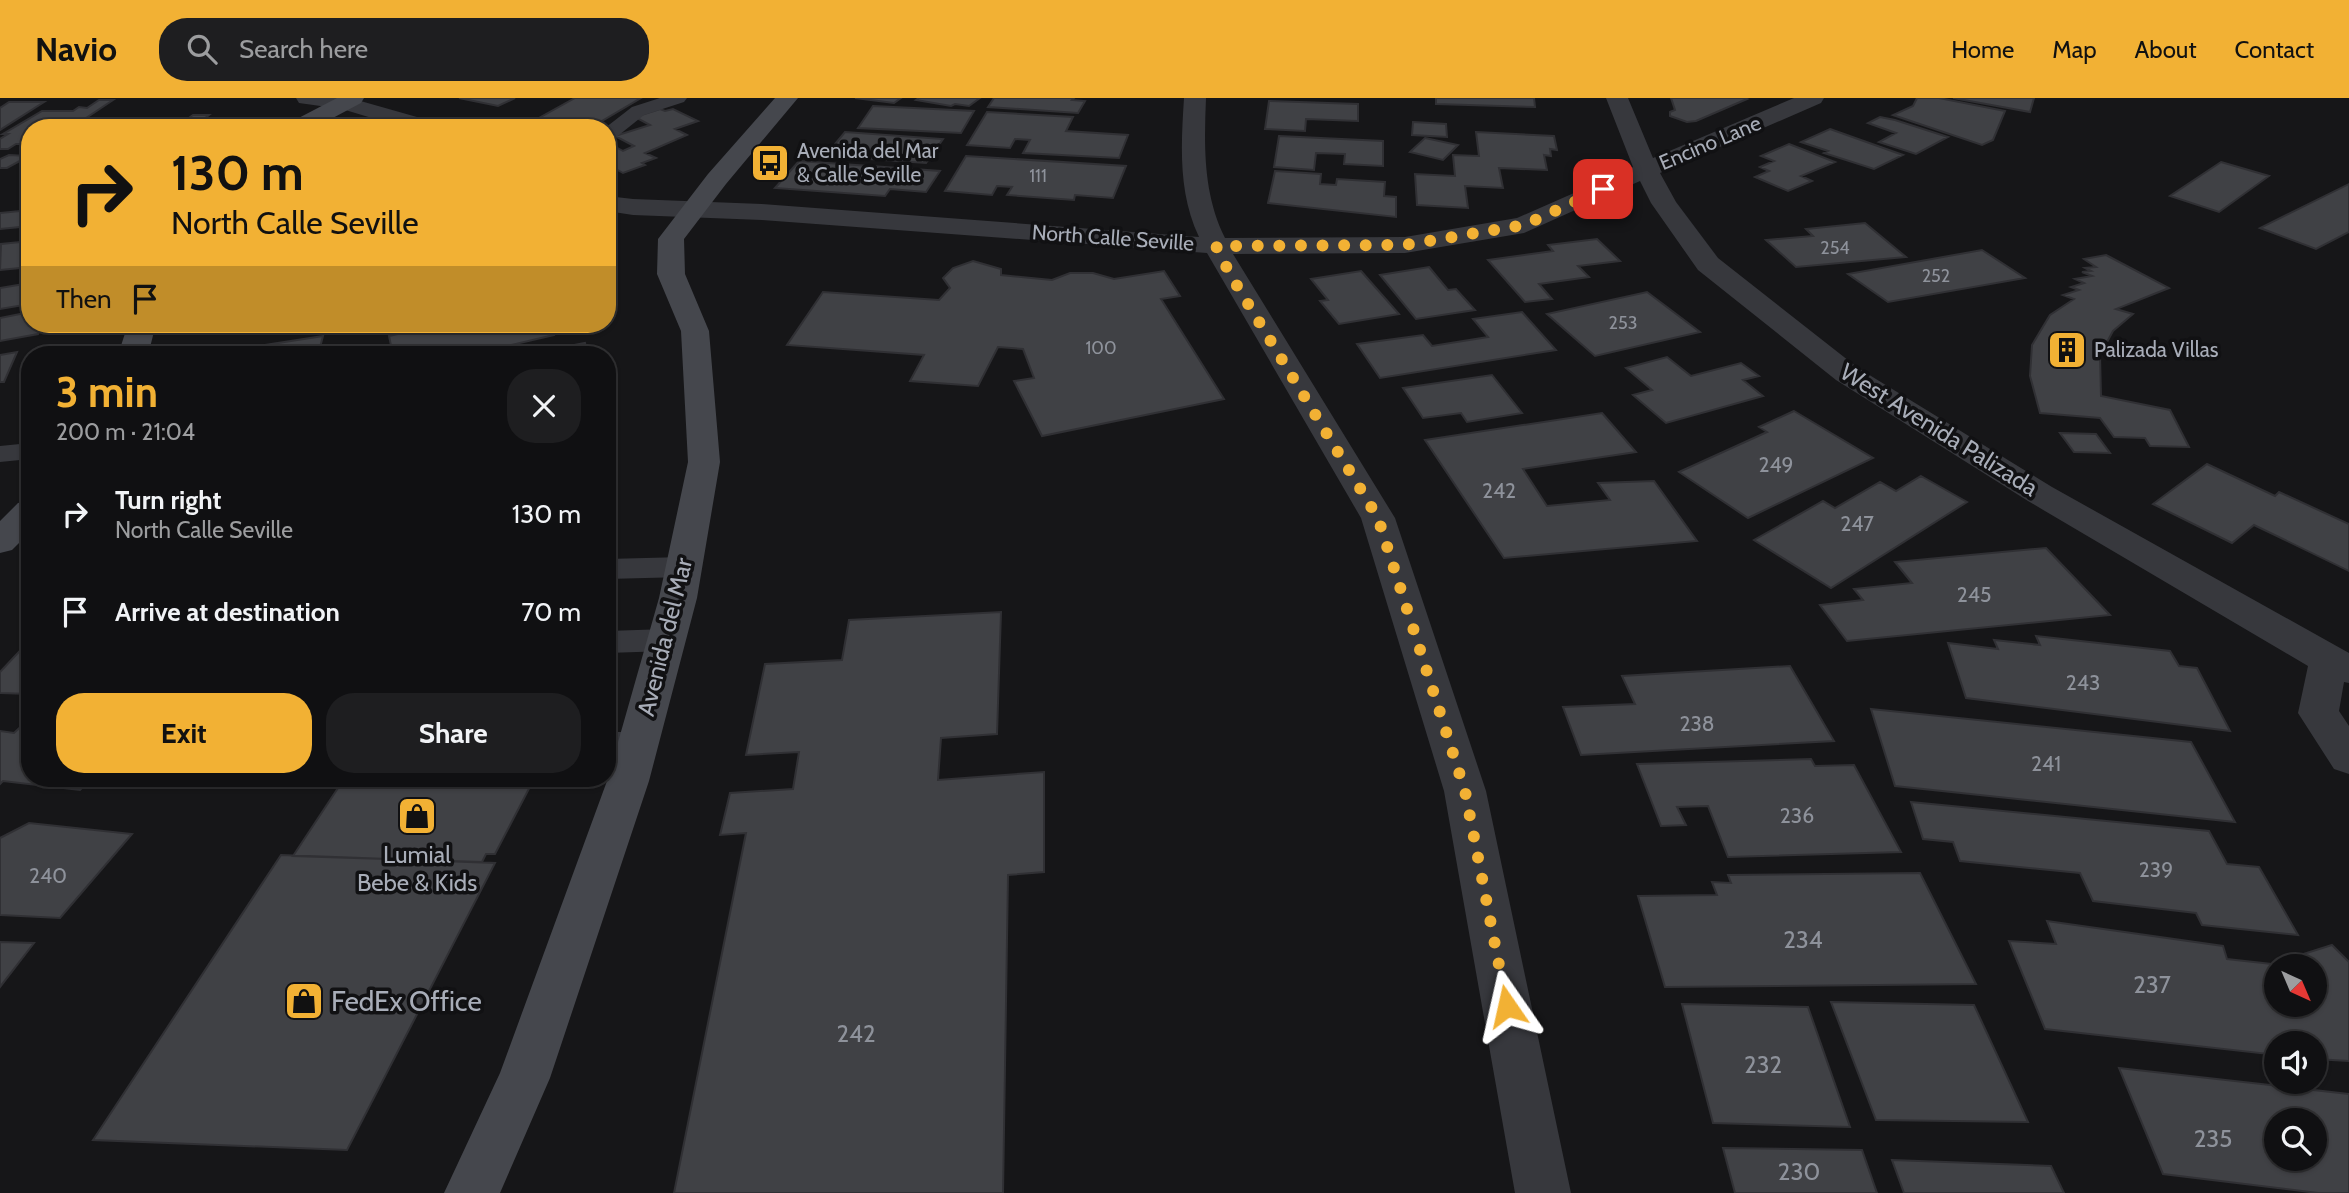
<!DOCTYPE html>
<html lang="en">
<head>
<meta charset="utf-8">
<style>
  :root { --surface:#101012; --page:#1e1e20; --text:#f1f3f6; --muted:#9c9d9f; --line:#303032; --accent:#f2b134 }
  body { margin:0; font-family:Cabin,sans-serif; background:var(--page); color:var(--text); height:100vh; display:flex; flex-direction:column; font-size:26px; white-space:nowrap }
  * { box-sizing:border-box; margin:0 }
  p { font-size:23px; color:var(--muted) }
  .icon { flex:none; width:38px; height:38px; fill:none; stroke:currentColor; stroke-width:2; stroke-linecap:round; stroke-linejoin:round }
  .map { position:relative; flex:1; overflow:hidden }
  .panel { position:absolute; left:21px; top:248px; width:595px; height:441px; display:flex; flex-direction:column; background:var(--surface); border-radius:28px; box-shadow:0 2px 5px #0004,0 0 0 2px var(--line) }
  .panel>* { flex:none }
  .hud { position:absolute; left:21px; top:21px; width:595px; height:214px; border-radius:28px; box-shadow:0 2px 5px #0004,0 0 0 2px var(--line); background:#f2b134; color:#111; overflow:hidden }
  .needle { width:46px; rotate:136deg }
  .controls { position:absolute; left:2264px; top:856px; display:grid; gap:14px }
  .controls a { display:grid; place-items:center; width:63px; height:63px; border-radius:50%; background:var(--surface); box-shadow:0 2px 5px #0004,0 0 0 2px var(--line); font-size:35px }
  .pin { position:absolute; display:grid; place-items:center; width:60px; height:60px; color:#fff; margin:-30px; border-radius:14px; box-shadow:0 4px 10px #0006 }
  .me { position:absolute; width:77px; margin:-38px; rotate:349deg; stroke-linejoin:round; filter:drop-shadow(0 0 5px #0008) }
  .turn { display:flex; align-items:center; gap:24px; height:147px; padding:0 35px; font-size:32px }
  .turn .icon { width:91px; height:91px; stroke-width:2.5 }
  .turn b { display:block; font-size:49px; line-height:60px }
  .then { display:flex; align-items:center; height:66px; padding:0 35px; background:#0003; gap:14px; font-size:26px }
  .round { display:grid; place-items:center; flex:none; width:74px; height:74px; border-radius:28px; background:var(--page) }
  .headline { display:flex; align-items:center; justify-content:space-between; height:119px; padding:0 35px }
  h1 { font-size:42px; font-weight:800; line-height:52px; color:var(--accent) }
  .primary-button { display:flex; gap:14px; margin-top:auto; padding:14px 35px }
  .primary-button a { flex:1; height:80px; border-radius:28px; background:var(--accent); color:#111; font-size:28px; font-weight:800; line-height:80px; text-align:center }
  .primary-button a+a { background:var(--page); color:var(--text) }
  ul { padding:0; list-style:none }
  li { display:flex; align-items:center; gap:21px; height:98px; padding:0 35px }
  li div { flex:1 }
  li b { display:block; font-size:26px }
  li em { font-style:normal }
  header { display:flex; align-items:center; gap:42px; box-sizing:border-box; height:98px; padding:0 35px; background:var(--accent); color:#111 }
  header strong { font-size:33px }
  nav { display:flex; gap:38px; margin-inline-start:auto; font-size:24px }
  .search { width:490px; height:63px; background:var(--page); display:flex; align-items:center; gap:18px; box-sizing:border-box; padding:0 24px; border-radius:28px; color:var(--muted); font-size:26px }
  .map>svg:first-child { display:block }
</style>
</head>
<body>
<header>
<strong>Navio</strong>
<div class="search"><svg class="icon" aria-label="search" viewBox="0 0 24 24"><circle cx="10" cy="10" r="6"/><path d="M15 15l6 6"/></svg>Search here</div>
<nav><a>Home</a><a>Map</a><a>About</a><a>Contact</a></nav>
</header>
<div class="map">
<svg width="2349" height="1095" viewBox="0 0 2349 1095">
  <rect width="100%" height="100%" fill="#161618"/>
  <!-- building -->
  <path fill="#404145" stroke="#303034" stroke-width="2" fill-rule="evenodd" d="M459,0H515L498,8Z
    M575,0H641L590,30H521Z
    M855,0H901L894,5Z
    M919,0H980L969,8L955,6L951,8L916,2Z
    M994,0H1074L1072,2L1085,3L1078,15L988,9Z
    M1436,0H1534L1535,9L1436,6Z
    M1671,0H1744L1747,1L1696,23L1687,24L1670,18V14L1675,12Z
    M1917,0H1939L2005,13L1993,42L1982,47L1893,17L1913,8Z
    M1953,0H2034L2030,14Z
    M99,2H113L74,28L30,30V46H16L8,51H0V41L8,36H3L42,13H73L79,9L87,10Z
    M1269,3L1358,6V23L1306,21L1305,33L1265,31Z
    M9,4H44L0,32V10Z
    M873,8L974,13L961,35L858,30Z
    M660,11L665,13L673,11L698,23L675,31L687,37L645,55L656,60L642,65L645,67L623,75L607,66V51L614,48L623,53L634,48L615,38L650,27L635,19Z
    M987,14L1073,19L1066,33L1128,37L1119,60L1023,55L1030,42L1015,41L1010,50L967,47Z
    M193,17H209L200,24H224L217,30H175Z
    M1880,19L1895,22L1948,39L1916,56L1879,44L1896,35L1868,25Z
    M1413,24L1446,26L1447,39L1412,37Z
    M1830,31L1903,57L1874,71L1824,55L1828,53L1801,44Z
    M845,34L943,41L926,65L825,58Z
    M1476,34L1554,38L1557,52L1550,51L1551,58L1544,57L1547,72L1499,70L1503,90L1465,88L1468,110L1417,107L1415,76L1455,78L1453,57L1479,58Z
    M1279,38L1383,43V68L1344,66L1345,56L1316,55L1314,72L1274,69Z
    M1425,40L1458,47L1443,62L1410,54Z
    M1789,46L1835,64L1801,78L1812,83L1788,93L1755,79L1769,73L1760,69L1774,63L1761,58Z
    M9,57L29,58L7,70H0V61Z
    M966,58L1126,68L1113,100L1075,97L1074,102L1007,97L1012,89L997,88L992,97L945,93Z
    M799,63L940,73L926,94L890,91L885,98L775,90Z
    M2221,64L2269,78L2219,114L2170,98Z
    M1275,73L1321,76L1320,86L1336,87L1337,81L1385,84L1384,98L1396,99V119L1268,105Z
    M2349,86V134L2316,151L2260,130Z
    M30,112V128L0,131V115Z
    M1865,125L1906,159L1796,169L1766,142L1813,138L1806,131Z
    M1597,141L1620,163L1578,168L1589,179L1539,186L1552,201L1525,204L1488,162L1553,153L1548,147Z
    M30,143V169L0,172L1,146Z
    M1982,152L2025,180L1888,204L1848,176Z
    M2106,157L2169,190L2116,211L2133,216L2113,233L2100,257L2101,298L2170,312L2189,349L2150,348L2145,340L2114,339L2100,320L2040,315L2030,278L2032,247L2050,217L2074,201L2063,197L2079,192L2071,189L2084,185L2075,181L2092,178L2082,174L2091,173L2085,170L2096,169L2084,161Z
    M973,163L1001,171V177L1052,182L1070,175H1093L1114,181L1164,173L1180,198L1161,201L1224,301L1042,338L1014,283L1034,280L1023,251L998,249L978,288L910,283L924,257L787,247L823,194L939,202L950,190L943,180L953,170Z
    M1429,169L1448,192L1456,191L1475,212L1416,221L1380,177Z
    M1361,173L1399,216L1339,226L1320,203L1328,202L1311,181Z
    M30,185V206L0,211V190Z
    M1647,194L1700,234L1595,258L1547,216Z
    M30,214V226H42L38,236L0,243V220Z
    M1522,214L1556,252L1380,280L1357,246L1423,237L1432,248L1488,239L1473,221Z
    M442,226H516L518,230L550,226L554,237L469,257H393L389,238Z
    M323,238L318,257H244L257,255L259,248Z
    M585,245L588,257H522Z
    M17,254L4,284H0V257Z
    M1667,259L1691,278L1741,265L1759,278L1743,282L1763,298L1666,325L1633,297L1652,292L1626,270Z
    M1492,277L1522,315L1467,324L1461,315L1423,320L1403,290Z
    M1794,313L1873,360L1748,420L1679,374L1767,334L1759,329Z
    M1602,315L1636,354L1523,371L1547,408L1610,402L1598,385L1654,383L1697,443L1504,460L1425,342Z
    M2060,335L2096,336L2110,355L2074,354Z
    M2207,366L2275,398L2279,394L2349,426V473L2254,427L2232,445L2153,406Z
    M1921,378L1967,404L1831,490L1754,442L1823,403L1835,410L1880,384L1896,393Z
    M2046,450L2110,517L1847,543L1820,507L1863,502L1854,491L1912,485L1895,464Z
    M1001,514L997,636L941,640L938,682L1044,674V774L1008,777L1003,1095H674L746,735L720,737L730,695L793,691L799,654L746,657L765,566L842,562L849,522Z
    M2036,538L2170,553L2179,568L2197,570L2230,633L1966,600L1948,545L1998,551L1994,542L2040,547Z
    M30,542V596L0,595V574Z
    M1790,568L1834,643L1581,657L1563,609L1635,606L1622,578Z
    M1871,611L2191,644L2235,724L1895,688Z
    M30,620V681H91L80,692L3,683L0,686V633L14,635Z
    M1811,661L1815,668L1854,667L1901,754L1728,759L1708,708L1677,709L1686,727L1661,728L1637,666Z
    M344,681H534L495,756H486L482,764L293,758Z
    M1911,704L2209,733L2227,766L2259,769L2298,837L2202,827L2196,815L2093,803L2080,775L1960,763L1953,744L1923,741Z
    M29,725L132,736L60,820L0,817V740Z
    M281,757L495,765L347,1052L93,1042Z
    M1920,775L1976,886L1665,889L1638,798L1717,797L1712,784L1731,785L1728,777Z
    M2047,823L2223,848L2227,861L2272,866L2332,847L2349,864V963L2315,961V945H2277V957L2045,931L2009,843L2056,846ZM2277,868H2315V906H2277Z
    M0,844L34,845L0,889Z
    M1831,904L1974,907L2028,1024L1876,1022Z
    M1682,906L1808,909L1850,1029L1713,1025Z
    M2119,970L2349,996V1095H2318L2163,1076ZM2277,1022H2315V1060H2277Z
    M1723,1050L1862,1052L1877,1095H1735Z
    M1892,1062L2051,1068L2064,1095H1904Z"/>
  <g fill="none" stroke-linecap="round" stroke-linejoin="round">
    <!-- lane -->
    <path fill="#37383d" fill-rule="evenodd" d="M660,0H687L684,4L644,17L614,41L607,43V30H605L632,9Z
      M30,345V361L0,364V348Z
      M684,459L694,462L699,469L694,476L684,479L607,481V461Z
      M667,531L678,534L683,542L678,550L667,553L607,555V533Z
      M607,634H637L649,638L654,647L649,656L637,660H607Z"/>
    <!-- street -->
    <path fill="#37383d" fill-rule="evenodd" d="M296,0H350L438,25L441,30H405L342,11L299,5Z
      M1184,0H1206C1204,48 1203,96 1225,140L1405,139L1517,120L1633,69L1606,0H1628L1653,60L1794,0H1824L1821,5L1660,75L1676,104L1718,160L1858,270L2052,389L2349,555V585L2344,584L2339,613L2349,628V676L2334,671L2298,615L2308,568L2028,403L1836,282L1698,172L1651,105L1640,83L1524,135L1405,155L1233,156L1395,420L1486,693L1571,1095H1515L1444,693L1361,420L1207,155L762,122L633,117L607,113V98L633,101L762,106L1199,139C1178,95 1181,47 1184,0Z"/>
    <!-- secondary -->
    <path fill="#45474d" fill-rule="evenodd" d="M337,0H364L361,5L314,30H286L289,25Z
      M775,0H798L726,86L684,141L685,176L709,233L720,364L697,500L649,683L550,980L500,1095H444L500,975L607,683L659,500L688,364L681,233L657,176L658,141L708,76Z
      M128,226H156L148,257H118Z
      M30,402V434L12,452L0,455V423L18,405Z"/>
  </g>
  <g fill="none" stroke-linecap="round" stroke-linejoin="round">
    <!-- route -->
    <path stroke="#f2b134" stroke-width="12" stroke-dasharray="0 21.6" d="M1507,908L1465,693L1378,420L1230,176L1216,148L1405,147L1524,127L1603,91"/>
  </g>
  <!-- icons -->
  <defs>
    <symbol id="bus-square" viewBox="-11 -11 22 22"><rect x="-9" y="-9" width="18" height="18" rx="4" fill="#f2b134" stroke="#111113"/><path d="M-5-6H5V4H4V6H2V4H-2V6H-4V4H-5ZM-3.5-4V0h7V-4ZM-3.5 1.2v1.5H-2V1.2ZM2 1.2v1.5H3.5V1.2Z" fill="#111"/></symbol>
    <symbol id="building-square" viewBox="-11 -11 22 22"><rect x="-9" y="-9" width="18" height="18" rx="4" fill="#f2b134" stroke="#111113"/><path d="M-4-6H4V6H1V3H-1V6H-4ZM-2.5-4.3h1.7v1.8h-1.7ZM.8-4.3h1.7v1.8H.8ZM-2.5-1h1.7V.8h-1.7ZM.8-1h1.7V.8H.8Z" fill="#111"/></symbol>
    <symbol id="shop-square" viewBox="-11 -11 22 22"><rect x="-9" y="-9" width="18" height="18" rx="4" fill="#f2b134" stroke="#111113"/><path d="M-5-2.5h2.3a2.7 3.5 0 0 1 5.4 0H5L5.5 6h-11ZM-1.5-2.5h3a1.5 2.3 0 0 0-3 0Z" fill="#111"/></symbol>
  </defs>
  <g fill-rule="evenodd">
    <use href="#bus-square" x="748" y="43" width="44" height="44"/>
    <use href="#building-square" x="2045" y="230" width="44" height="44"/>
    <use href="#shop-square" x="395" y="696" width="44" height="44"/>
    <use href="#shop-square" x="282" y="881" width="44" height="44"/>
  </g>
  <g text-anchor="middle" stroke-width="7" stroke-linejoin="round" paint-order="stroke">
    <!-- far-number labels -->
    <g font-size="18" fill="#8e929b">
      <text x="1038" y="84">111</text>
      <text x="1835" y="156">254</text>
      <text x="1936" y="184">252</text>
      <text x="1623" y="231">253</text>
      <text x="1101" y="256">100</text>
    </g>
    <!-- far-street labels -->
    <g font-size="21" fill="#a8adb8" stroke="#111113">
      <text transform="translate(1710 45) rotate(-23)" y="7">Encino Lane</text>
      <text transform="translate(1113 140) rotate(4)" y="7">North Calle Seville</text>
    </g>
    <!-- far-poi labels -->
    <g font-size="21" fill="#a8adb8" stroke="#111113" text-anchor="start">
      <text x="797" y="60">Avenida del Mar<tspan x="797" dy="24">&amp; Calle Seville</tspan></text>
      <text x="2094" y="259">Palizada Villas</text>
    </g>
    <!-- number labels -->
    <g font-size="21" fill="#8e929b">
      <text x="1776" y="374">249</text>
      <text x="1499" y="400">242</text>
      <text x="1857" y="433">247</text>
      <text x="1974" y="504">245</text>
      <text x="2083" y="592">243</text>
      <text x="1697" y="633">238</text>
      <text x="2046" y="673">241</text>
      <text x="1797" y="725">236</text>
      <text x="2156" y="779">239</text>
      <text x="48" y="785">240</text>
    </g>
    <!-- street labels -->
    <g font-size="24" fill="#a8adb8" stroke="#111113">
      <text transform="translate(1939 332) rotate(32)" y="8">West Avenida Palizada</text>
      <text transform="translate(665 539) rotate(-76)" y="8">Avenida del Mar</text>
    </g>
    <!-- poi labels -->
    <g font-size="24" fill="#a8adb8" stroke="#111113">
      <text x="417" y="765">Lumial<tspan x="417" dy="28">Bebe &amp; Kids</tspan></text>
    </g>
    <!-- near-number labels -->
    <g font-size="24" fill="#8e929b">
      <text x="1803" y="850">234</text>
      <text x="2152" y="895">237</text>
      <text x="856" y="944">242</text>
      <text x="1763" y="975">232</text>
      <text x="2213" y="1049">235</text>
      <text x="1799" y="1082">230</text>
    </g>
    <!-- near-poi labels -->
    <g font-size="28" fill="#a8adb8" stroke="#111113" text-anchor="start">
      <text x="331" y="913">FedEx Office</text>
    </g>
  </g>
</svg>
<div class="controls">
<a><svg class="needle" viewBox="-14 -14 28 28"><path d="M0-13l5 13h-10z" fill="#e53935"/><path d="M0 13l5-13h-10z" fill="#9c9d9f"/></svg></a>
<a><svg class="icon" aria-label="sound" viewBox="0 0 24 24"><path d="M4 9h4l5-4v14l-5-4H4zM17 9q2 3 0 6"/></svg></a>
<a><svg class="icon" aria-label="search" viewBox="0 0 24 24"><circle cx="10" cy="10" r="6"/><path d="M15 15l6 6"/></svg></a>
</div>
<div class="pin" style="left:1603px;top:91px;background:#d93025"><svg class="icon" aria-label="arrive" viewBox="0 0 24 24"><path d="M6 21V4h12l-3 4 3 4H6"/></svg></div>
<svg class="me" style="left:1507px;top:908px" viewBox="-20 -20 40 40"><path d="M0-17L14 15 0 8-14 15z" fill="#f2b134" stroke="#fff" stroke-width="4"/></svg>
<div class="hud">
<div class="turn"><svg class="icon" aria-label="right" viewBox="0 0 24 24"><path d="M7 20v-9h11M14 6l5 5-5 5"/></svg><div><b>130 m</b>North Calle Seville</div></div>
<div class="then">Then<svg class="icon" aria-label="arrive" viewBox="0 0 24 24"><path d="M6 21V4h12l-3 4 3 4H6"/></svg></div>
</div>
<section class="panel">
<div class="headline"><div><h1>3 min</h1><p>200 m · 21:04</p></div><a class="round"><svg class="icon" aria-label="close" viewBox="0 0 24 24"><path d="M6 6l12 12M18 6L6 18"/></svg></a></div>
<ul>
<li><svg class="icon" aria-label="right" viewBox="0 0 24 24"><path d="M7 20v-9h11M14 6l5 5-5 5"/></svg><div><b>Turn right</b><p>North Calle Seville</p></div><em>130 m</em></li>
<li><svg class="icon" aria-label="arrive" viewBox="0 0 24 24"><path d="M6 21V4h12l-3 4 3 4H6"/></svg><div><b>Arrive at destination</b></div><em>70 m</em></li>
</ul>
<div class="primary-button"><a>Exit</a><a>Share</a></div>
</section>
</div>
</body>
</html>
